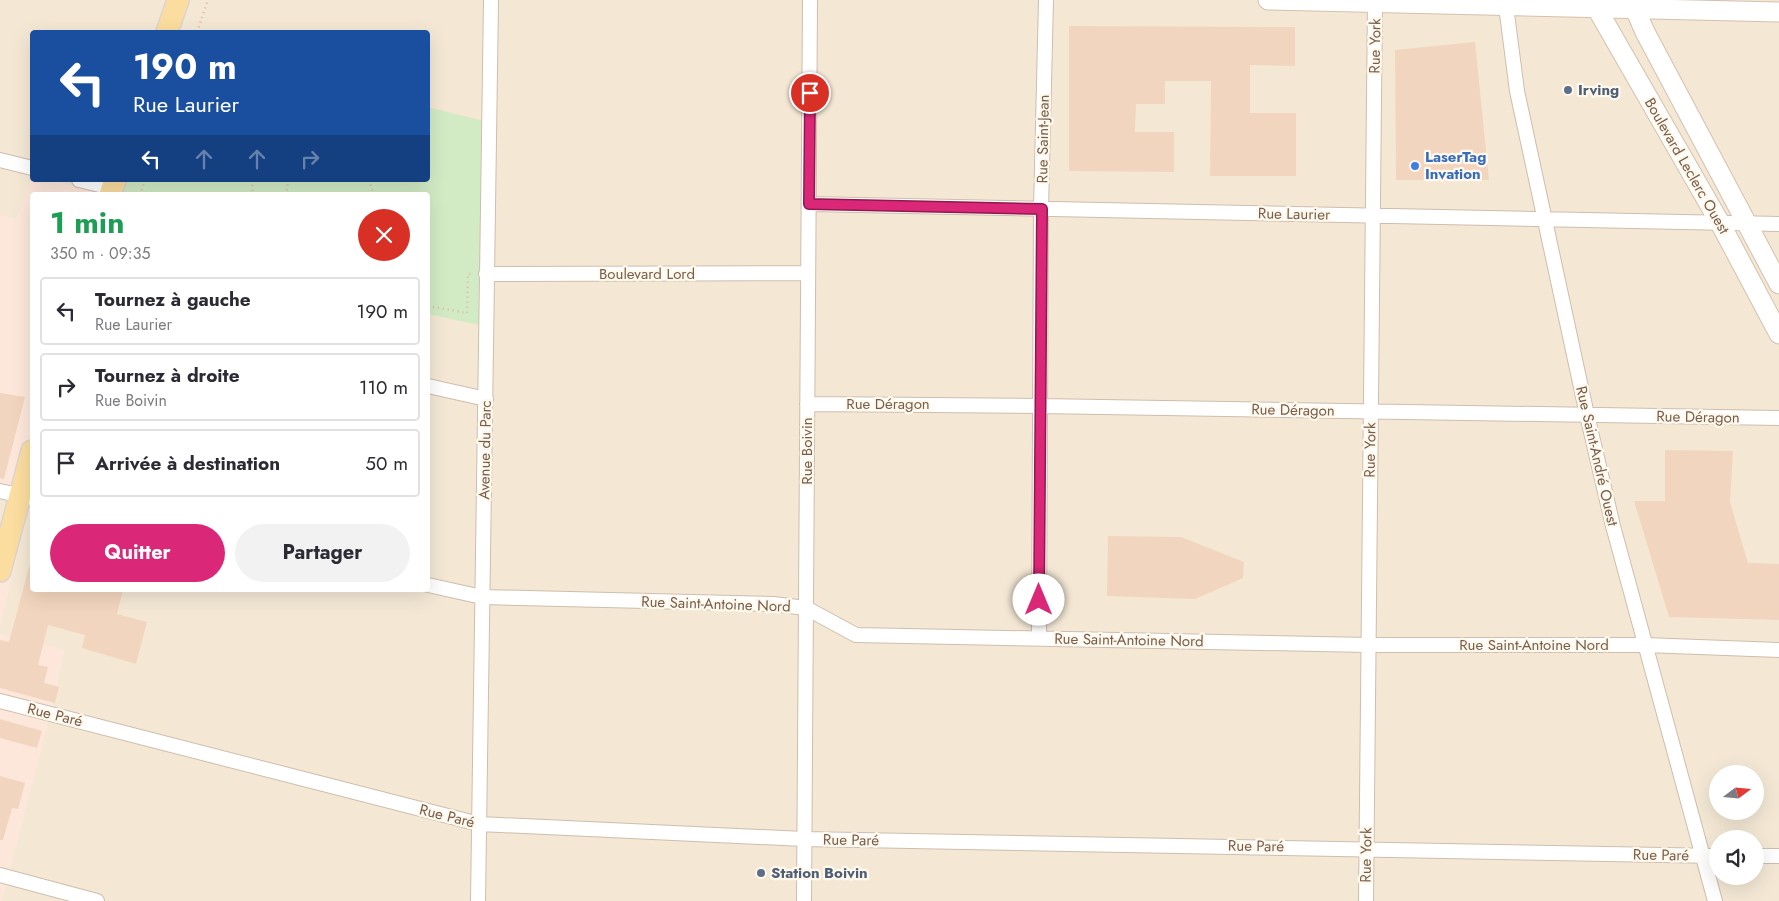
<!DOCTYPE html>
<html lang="fr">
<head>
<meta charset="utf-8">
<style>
  :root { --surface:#fff; --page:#f2f2f3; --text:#2b2b33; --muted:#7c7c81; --line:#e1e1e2; --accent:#db2777 }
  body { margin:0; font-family:Jost,sans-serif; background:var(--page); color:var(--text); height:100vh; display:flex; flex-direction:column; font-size:19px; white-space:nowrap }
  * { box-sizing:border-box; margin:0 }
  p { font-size:16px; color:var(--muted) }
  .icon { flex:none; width:28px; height:28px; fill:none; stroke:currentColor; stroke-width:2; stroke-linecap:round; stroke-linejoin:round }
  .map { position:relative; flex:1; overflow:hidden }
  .panel { position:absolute; left:30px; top:192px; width:400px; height:400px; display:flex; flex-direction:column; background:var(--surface); border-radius:5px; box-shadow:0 5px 20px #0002 }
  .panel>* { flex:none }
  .hud { position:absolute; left:30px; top:30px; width:400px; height:152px; border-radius:5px; box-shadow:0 5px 20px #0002; background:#1a4fa0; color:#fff; overflow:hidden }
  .needle { width:32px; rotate:74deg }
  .fabs { position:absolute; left:1709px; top:765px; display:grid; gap:10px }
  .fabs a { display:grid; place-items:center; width:55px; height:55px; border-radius:50%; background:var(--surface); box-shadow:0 5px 20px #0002; font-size:25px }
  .pin { position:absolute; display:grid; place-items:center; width:42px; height:42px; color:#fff; margin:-21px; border:2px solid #fff; border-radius:50%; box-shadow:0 1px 5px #0007 }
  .me { position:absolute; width:55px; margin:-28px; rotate:0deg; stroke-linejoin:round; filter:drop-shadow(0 0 4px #0008) }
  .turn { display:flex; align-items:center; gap:18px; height:105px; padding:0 20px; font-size:22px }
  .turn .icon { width:65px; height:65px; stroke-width:2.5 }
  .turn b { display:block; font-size:35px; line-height:42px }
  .lanes { display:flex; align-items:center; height:48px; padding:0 20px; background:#0003; justify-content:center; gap:25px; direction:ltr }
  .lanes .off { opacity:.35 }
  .round { display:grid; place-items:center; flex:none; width:52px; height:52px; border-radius:26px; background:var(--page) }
  .overview { display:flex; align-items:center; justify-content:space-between; height:85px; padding:0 20px }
  h1 { font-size:30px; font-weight:700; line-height:38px; color:#1e9e55 }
  .cta { display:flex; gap:10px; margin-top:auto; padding:10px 20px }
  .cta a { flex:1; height:58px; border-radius:30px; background:var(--accent); color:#fff; font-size:20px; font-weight:700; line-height:58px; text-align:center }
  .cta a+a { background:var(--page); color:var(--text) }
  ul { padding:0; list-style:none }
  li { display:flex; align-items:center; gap:15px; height:68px; margin:0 10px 8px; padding:0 10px; border:2px solid var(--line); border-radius:5px }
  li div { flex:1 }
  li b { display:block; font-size:19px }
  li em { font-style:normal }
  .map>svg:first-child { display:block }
</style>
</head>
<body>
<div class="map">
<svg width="1779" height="901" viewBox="0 0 1779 901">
  <rect width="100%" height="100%" fill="#fdf5e7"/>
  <!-- residential -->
  <path fill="#f4e8d5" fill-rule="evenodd" d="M0,0H1779V901H0ZM32,32H428V180H32ZM32,195H428V590H32ZM1718,774H1755V811H1718ZM1718,839H1755V876H1718Z"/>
  <!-- commercial -->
  <path fill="#fde7db" d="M32,177V180H52L102,194L32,195V496L0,626V535L13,489L0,486V215L16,219Z
    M0,634L65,650L47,727L2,901H0Z"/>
  <!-- green -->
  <path fill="#d2ebc5" d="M428,107L484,121L483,326L428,314V195H110L115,180H428Z"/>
  <!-- building -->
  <path fill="#f2d5be" d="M1069,26L1295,27V66L1250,65V113H1296V176H1210L1211,81H1165V104H1136L1135,132H1174V172L1069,171Z
    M1475,42L1489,180H1396L1395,50Z
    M0,393L25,397L4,479L0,478Z
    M1665,450L1733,451L1730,502L1748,563L1779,564V620L1669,617L1634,501H1665Z
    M1108,536L1181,537L1244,562L1243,578L1195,599L1107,596Z
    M29,567H32V590H123L117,614L147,622L136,664L82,648L85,635L48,625L38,665L48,667L44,683L59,687L55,703L0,688V640L9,642Z
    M0,719L42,731L37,748L0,738Z
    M0,776L25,783L18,809L12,808L3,840H0Z"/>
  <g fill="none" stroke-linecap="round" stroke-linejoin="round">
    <defs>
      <path id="street" d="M1506,6L1517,91L1587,415L1613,526L1715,901
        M0,160L32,168
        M79,180L112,188
        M809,204L1779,224
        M486,274L808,273
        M428,386L486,399
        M807,404L1040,406L1779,418
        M0,491L32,498
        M428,585L482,597L773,604L806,608L856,635L1368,645H1645L1779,650
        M1039,638L1041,209L1046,0
        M0,701L479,824L804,839L1718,856
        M1755,856H1779
        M0,875L97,901
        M478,901L491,0
        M804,901L810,0
        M1366,901L1375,0"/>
      <path id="secondary" d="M1268,0L1779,12
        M1592,0L1720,223L1779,334
        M1631,0L1645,32L1779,284"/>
      <path id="primary" d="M167,32L178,0
        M110,195L115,180
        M0,571L32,451"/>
    </defs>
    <!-- street casing -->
    <use href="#street" stroke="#cfbdad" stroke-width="16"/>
    <!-- secondary casing -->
    <use href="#secondary" stroke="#d4c0ad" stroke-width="21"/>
    <!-- primary casing -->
    <use href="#primary" stroke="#dcd5d0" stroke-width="24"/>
    <!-- path -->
    <path stroke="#d8b9a1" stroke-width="2.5" stroke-dasharray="1 4" stroke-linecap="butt" d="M197,32L208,0
      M253,180L252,188L254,195
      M369,180L372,190V195
      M140,195L145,180
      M285,195L288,186L287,180
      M428,306L467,313L468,274H472"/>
    <!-- street -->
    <use href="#street" stroke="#fff" stroke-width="14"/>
    <!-- secondary -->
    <use href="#secondary" stroke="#fff" stroke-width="19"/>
    <!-- primary -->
    <use href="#primary" stroke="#fbdd9f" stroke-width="21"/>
  </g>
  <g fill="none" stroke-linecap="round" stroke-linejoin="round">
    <defs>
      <path id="route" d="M810,93L809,204L1042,209L1039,600"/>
    </defs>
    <!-- route casing -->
    <use href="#route" stroke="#8e194d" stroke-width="12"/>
    <!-- route -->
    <use href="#route" stroke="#db2777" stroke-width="9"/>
  </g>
  <!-- markers -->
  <g fill="#5c6f8a" stroke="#fff9ed" stroke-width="2">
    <circle cx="1568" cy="90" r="5"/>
    <circle cx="761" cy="873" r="5"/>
  </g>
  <circle fill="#3f7fe0" stroke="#fff9ed" stroke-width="2" cx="1415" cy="166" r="5"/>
  <g text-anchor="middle" stroke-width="4.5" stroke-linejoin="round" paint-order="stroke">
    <!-- street labels -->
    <g font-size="15" fill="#775d4b" stroke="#fff9ed">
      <text transform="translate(1375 46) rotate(-89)" y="5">Rue York</text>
      <text transform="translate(1043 139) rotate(-89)" y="5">Rue Saint-Jean</text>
      <text transform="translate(1687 166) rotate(60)" y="5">Boulevard Leclerc Ouest</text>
      <text transform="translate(1294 214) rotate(1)" y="5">Rue Laurier</text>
      <text x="647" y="279">Boulevard Lord</text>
      <text x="888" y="409">Rue Déragon</text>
      <text transform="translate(1293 410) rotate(1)" y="5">Rue Déragon</text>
      <text transform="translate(1698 417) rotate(1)" y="5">Rue Déragon</text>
      <text transform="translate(485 450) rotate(-89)" y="5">Avenue du Parc</text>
      <text transform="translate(1370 450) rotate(-89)" y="5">Rue York</text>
      <text transform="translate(807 451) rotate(-90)" y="5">Rue Boivin</text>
      <text transform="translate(1597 456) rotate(77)" y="5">Rue Saint-André Ouest</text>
      <text transform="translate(716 604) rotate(2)" y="5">Rue Saint-Antoine Nord</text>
      <text transform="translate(1129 640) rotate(1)" y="5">Rue Saint-Antoine Nord</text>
      <text x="1534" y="650">Rue Saint-Antoine Nord</text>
      <text transform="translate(55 715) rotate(14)" y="5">Rue Paré</text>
      <text transform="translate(447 816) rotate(14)" y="5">Rue Paré</text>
      <text transform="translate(851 840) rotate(1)" y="5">Rue Paré</text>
      <text transform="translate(1256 846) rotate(1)" y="5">Rue Paré</text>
      <text transform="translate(1366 855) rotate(-89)" y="5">Rue York</text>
      <text transform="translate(1661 855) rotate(1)" y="5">Rue Paré</text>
    </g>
    <!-- service labels -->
    <g font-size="15" font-weight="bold" fill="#4e5e75" stroke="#fff9ed" text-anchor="start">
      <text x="1578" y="95">Irving</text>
      <text x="771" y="878">Station Boivin</text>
    </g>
    <!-- shop labels -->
    <g font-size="15" font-weight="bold" fill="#366cbe" stroke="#fff9ed" text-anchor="start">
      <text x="1425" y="162">LaserTag<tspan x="1425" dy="17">Invation</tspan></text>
    </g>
  </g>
</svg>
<div class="fabs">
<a><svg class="needle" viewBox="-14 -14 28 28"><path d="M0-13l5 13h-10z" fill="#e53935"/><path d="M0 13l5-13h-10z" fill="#7c7c81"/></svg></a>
<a><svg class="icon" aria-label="sound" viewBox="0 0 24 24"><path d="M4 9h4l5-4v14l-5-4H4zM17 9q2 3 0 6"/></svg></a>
</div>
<div class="pin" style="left:810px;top:93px;background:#d93025"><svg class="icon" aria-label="arrive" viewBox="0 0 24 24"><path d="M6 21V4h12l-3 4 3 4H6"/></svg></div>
<svg class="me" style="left:1039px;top:600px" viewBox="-20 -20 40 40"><circle r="19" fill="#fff"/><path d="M0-13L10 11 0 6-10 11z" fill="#db2777"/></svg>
<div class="hud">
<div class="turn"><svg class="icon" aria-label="left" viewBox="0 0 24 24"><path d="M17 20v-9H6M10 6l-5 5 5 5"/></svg><div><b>190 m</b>Rue Laurier</div></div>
<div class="lanes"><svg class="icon" aria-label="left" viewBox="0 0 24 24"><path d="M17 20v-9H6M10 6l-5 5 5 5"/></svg><svg class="icon off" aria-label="ahead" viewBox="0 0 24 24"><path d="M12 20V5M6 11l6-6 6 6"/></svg><svg class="icon off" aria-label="ahead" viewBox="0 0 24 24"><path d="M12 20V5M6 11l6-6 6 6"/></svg><svg class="icon off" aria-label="right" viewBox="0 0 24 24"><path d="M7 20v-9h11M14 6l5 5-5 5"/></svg></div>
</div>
<section class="panel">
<div class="overview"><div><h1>1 min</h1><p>350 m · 09:35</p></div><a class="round" style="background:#d93025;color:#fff"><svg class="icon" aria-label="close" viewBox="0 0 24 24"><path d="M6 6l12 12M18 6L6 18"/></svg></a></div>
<ul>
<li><svg class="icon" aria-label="left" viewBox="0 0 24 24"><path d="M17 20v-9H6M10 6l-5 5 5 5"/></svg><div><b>Tournez à gauche</b><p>Rue Laurier</p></div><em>190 m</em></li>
<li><svg class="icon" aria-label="right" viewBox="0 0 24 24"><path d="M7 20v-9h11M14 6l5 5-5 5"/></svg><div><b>Tournez à droite</b><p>Rue Boivin</p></div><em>110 m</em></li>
<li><svg class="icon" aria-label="arrive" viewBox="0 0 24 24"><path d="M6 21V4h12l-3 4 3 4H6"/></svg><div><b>Arrivée à destination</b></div><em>50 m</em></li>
</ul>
<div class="cta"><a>Quitter</a><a>Partager</a></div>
</section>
</div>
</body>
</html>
